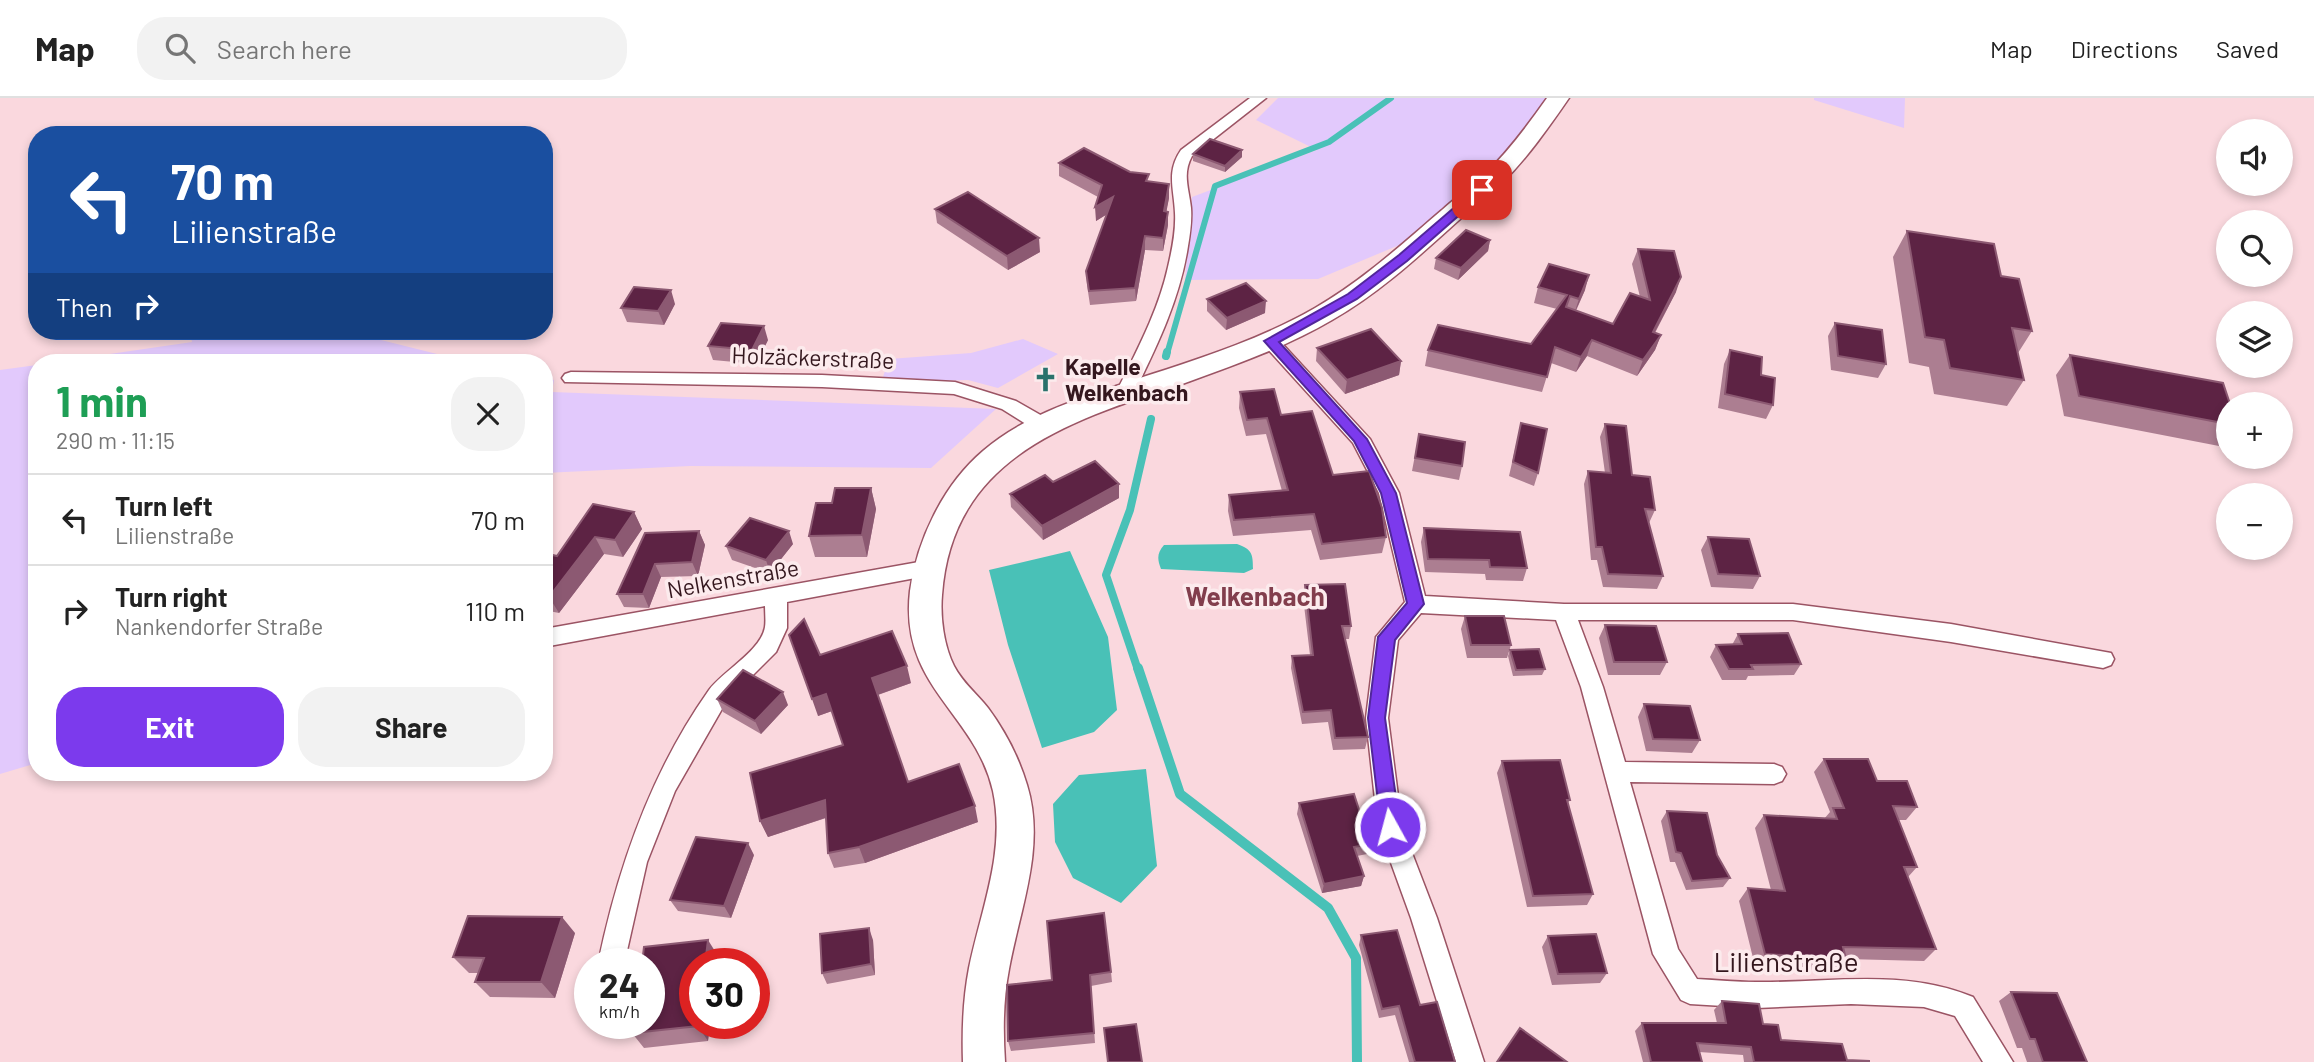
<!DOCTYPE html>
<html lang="en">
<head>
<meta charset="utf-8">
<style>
  :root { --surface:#fff; --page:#f2f2f2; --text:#222; --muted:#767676; --line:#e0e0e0; --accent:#7c3aed }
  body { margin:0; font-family:Barlow,sans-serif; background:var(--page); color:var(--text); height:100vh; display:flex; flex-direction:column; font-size:26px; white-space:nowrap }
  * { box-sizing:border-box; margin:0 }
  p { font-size:23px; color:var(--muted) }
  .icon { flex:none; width:38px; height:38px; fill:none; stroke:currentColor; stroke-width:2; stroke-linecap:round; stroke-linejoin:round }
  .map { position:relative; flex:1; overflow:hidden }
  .panel { position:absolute; left:28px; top:256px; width:525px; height:427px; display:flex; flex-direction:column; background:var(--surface); border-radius:28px; box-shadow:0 4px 10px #0003 }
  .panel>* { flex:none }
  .top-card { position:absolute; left:28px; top:28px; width:525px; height:214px; border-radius:28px; box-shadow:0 4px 10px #0003; background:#1a4fa0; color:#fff; overflow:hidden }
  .buttons { position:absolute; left:2216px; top:21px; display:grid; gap:14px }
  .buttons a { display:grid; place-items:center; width:77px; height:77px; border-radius:50%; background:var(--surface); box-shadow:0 4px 10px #0003; font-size:35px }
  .speed { position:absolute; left:574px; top:850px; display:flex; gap:14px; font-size:35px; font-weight:700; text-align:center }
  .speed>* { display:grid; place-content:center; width:91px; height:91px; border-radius:50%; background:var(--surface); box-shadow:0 4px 10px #0003; line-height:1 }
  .speed small { font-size:18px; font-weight:400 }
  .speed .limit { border:10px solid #d22; background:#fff; color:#111 }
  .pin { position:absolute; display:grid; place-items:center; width:60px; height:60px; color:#fff; margin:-30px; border-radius:14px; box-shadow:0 4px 10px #0006 }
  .me { position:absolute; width:77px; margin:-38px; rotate:353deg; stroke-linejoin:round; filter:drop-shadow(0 0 5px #0008) }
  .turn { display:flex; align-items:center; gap:24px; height:147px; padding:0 28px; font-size:32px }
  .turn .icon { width:91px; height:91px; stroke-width:2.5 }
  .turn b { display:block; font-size:49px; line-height:60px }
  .then { display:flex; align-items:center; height:66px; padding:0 28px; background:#0003; gap:14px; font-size:26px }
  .round { display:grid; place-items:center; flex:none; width:74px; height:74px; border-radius:28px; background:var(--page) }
  .summary { display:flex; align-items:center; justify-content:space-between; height:119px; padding:0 28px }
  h1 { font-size:42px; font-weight:700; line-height:52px; color:#1e9e55 }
  .action { display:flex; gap:14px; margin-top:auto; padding:14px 28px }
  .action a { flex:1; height:80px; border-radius:28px; background:var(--accent); color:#fff; font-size:28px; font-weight:700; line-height:80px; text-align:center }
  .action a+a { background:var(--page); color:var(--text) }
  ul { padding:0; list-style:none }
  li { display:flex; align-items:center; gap:21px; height:91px; padding:0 28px; border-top:2px solid var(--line) }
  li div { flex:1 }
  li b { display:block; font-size:26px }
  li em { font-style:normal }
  header { display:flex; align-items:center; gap:42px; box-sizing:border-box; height:98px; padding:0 35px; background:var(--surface); border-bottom:2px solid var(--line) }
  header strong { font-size:33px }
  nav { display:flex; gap:38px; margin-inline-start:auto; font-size:24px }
  .search { width:490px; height:63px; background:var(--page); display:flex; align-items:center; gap:18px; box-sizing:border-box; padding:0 24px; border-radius:28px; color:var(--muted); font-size:26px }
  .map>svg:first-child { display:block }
</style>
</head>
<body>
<header>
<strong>Map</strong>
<div class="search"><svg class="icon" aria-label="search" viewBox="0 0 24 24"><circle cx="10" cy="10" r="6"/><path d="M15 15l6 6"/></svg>Search here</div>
<nav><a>Map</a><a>Directions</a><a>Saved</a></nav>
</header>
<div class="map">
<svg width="2314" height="964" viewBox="0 0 2314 964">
  <rect width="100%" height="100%" fill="#fad8de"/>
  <!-- green -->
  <path fill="#e2c9fc" d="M1278,0H1551L1478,114L1318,181L1185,182L1192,99L1317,52L1256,22Z
    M1814,0H1905L1904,30L1814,2Z
    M190,233H345L469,264H55L192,244Z
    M1023,241L1058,256L998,290L968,282L900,284L883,279L889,261L971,255Z
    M37,267V665L0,676V272Z
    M544,280L554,282L552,294L996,311L931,370L690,368L544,375Z"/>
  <!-- water -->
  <path fill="#49c1b7" d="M1237,446C1252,451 1253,456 1253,471L1244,475L1161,471C1157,461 1157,455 1164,447Z
    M1070,453L1108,539L1117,612L1094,634L1042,650L1008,547L989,472Z
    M1146,671L1157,768L1121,805L1073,780L1055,744L1053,706L1079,677Z"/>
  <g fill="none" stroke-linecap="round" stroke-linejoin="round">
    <!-- stream-far2 -->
    <path stroke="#49c1b7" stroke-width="6" d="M1167,256L1215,88L1329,44L1391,0"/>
    <!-- stream-far1 -->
    <path stroke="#49c1b7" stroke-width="8" d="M1166,258L1167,254
      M1138,572L1106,477L1130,412L1151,321"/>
    <!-- stream -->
    <path stroke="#49c1b7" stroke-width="10" d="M1138,570L1180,696L1328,810L1356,860L1357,964"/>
    <defs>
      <path id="street" d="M1250,0H1266L1192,58C1182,76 1189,91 1191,110C1192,123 1190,136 1188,148C1180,201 1157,248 1134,295L1132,299H1118L1116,295C1136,254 1158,214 1168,169C1172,152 1176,133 1175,115C1174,90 1166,74 1181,52Z
        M1270,237L1276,239L1370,341L1399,395L1425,498L1564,506H1793L1951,526L2111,555L2114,561L2111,567L2103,570L1951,544L1793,522H1578L1603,589L1625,664L1774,666L1782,669L1786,676L1782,683L1774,686L1630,684L1678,851L1697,881C1717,882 1737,884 1756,884C1830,885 1903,870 1973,899L2013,964H1983L1955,918L1924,909L1851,906L1757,910L1690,906L1681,902L1653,856L1581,589L1556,522L1421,515L1398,542L1388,620L1402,729L1437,820L1484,964H1456L1411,820L1378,729L1366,620L1376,539L1405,504L1379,395L1353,345L1264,247L1261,243L1264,239Z
        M571,274L822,277L955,284L1016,303L1051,323L1053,328L1051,333H1037L1002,311L954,296L822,289L565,284L562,280L565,276Z
        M930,462L937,464L940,470L937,476L787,504V530L776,554L726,604L675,693L647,764L624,866H598C618,769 651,674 709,592C723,573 761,553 765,529C766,523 765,515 765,508L544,549V531Z"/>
      <path id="secondary" d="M1547,0H1569C1549,29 1528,59 1503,84C1489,98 1472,110 1458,123C1418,159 1378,196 1332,222C1286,249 1235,267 1185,285C1073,322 952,357 942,497C940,520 944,548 954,568C962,584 977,596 988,610C1005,633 1019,660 1027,687C1046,749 1020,810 1009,871C1003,902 1003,933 1005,964H963C962,933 963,901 969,870C981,811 1006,754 993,693C975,614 899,589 910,493C917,442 943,387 983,353C1023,318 1078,301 1128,284C1191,263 1256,244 1315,210C1362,183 1401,147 1442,112C1455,100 1470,90 1483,78C1508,54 1528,27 1547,0Z"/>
    </defs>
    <!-- street casing -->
    <use href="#street" stroke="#9b5464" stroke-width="3"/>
    <!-- secondary casing -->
    <use href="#secondary" stroke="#9b5464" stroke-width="3"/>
    <!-- street -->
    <use href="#street" fill="#fff" fill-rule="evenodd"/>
    <!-- secondary -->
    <use href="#secondary" fill="#fff" fill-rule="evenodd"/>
  </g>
  <!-- wall -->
  <path fill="#ac7e91" d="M1193,56L1242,59L1225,74L1193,63Z
    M1059,65L1149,84L1169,86V100L1166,113L1168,127L1163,153L1145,152L1136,203L1090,207L1087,187L1086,173L1107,116L1096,123L1098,99L1059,78Z
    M935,111L1040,154L1008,172L937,125Z
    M1907,133L2001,178L2032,233L2018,255L2024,282L2007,308L1934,296L1929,269L1909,265L1893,159Z
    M1490,142L1488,153L1458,182L1434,171L1436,160Z
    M1638,151L1676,194L1655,235L1661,237L1655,252L1637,278L1587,258L1576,274L1551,265L1542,294L1425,268L1428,252L1531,246L1557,211L1534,205L1538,189L1585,192L1576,213L1613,226L1640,199L1632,166Z
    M1207,201L1265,215L1226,232L1207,213Z
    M675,206L664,227L627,224L621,210Z
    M1835,225L1886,266L1878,280L1831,272L1828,238Z
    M768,242L756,266L713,262L708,248Z
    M1317,250L1401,263L1399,277L1345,296L1316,263Z
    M1730,252L1761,277L1773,307L1766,321L1718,310L1724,266Z
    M2070,257L2228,306V338L2219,348L2064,318L2056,277Z
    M1240,294L1281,317L1386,439L1382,455L1320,462L1311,432L1233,438L1228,413L1229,397L1282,393L1266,336L1246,338L1239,310Z
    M1521,325L1538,375L1534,388L1509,378Z
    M1605,326L1632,377L1655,412L1649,425L1663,478L1657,491L1603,489L1597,462H1591L1584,386L1588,373L1605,375L1600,339Z
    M1419,336L1462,368L1459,382L1412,373Z
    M1053,384L1119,400L1043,442L1011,409L1010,396Z
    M871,390L876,411L867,459H815L809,438L832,405Z
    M634,414L642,431L623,459L604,456L559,515L544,512V455L557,458Z
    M1424,430L1527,470L1523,483L1486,482L1485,476L1425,474L1421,444Z
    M699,433L705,447L698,478L661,479L649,510L624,509L617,496L645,435Z
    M1708,439L1760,478L1753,491L1711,489L1701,452Z
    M793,446L770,475L732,462L726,448Z
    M1305,487L1351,528L1349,541H1344L1368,639L1365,651L1333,652L1328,624L1302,626L1291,570L1292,558L1310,557L1303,499Z
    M1465,518L1511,547L1507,560H1467L1461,531Z
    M1605,527L1667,564L1660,577H1608L1599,540Z
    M1738,536L1801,566L1794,577L1748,578L1746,582H1722L1710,559L1716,547H1732Z
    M1510,552L1545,571L1542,577L1513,578L1508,558Z
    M820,557L911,585L878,597L908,684L978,724L865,765L834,770L828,755L826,720L768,739L760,723L843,647L832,613L818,618Z
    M717,601L788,607L761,636L723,614Z
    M1644,606L1700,642L1692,655L1646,653L1638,619Z
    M1824,661L1877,683L1917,709L1906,722H1898L1917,769L1908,779L1936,851L1924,863L1846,861L1835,873L1755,868L1739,803L1748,790L1771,792L1755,730L1764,717L1824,721L1830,714L1814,674Z
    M1502,663L1570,702L1568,705L1593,796L1587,807L1527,809L1497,675Z
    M1299,705L1370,746L1367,756L1357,758L1364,778L1361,788L1322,795L1297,716Z
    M1667,713L1717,757L1730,780L1723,789L1686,792L1675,764H1670L1661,723Z
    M754,757L731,820L678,813L670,802Z
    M575,835L555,900L490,899L475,884L478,875H469L453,859Z
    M1361,837L1420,907L1455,964H1409L1395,917L1379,920L1359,847Z
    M1548,838L1607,875L1600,885L1552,887L1542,849Z
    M873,842L875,877L827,886L822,875Z
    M718,858L695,926H710L708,943L644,950L632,935Z
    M1111,874L1112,884L1091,888L1095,945L1011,953L1008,943L1052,882Z
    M2011,894L2087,964H2027L2022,950H2017L1999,903Z
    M1722,903L1763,926L1781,942L1847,962L1869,964H1744L1743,957L1699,954L1702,964H1643L1635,933L1642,925H1717L1714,912Z"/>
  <!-- shaded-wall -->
  <path fill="#8c5972" d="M1242,52V59L1225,74V68Z
    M1169,86V100L1164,127V113Z
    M1113,99L1114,112L1096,123L1095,109Z
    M1168,114V127L1163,153V140Z
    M1145,138V152L1136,203L1135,190Z
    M1039,140L1040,154L1008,172L1007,158Z
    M1490,142L1488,153L1458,182L1461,170Z
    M1589,177L1585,192L1574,216L1579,201Z
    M1681,179L1676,194L1647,249L1653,234Z
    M671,192L675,206L664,227L658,213Z
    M1266,203L1265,215L1226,232L1227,220Z
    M764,228L768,242L756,266L752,252Z
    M1661,237L1655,252L1637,278L1643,262Z
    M1592,242L1587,258L1576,274L1581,259Z
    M1401,263L1399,277L1345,296L1347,282Z
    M1119,386V400L1043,442L1042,428Z
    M871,390L876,411L867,459L862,437Z
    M634,414L642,431L623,459L615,442Z
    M699,433L705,447L698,478L692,464Z
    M789,433L793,446L770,475L766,462Z
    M595,439L604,456L559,515L549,499Z
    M655,466L661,479L649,510L643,496Z
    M907,568L911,585L877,597L872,580Z
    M783,594L788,607L761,636L755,623Z
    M826,596L832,613L818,618L812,601Z
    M825,702L831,718L768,739L760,723Z
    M975,708L978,724L865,765L859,749Z
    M748,745L754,757L731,820L724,808Z
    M1364,778L1361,788L1322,795L1324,786Z
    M562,819L575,835L555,900L541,884Z
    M869,830L873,842L875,877L871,866Z
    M708,842L718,858L717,866H705Z
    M698,926H710L708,943L698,928Z"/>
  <!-- building -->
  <path fill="#5d2344" stroke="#8c5972" stroke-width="2" d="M1210,41L1242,52L1225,68L1193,56Z
    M1084,50L1130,74L1149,76L1146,83L1169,86L1164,113L1168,114L1163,140L1145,138L1135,190L1089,193L1086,173L1113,99L1095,109L1102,87L1059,65Z
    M968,94L1039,140L1007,158L935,111Z
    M1466,132L1490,142L1461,170L1436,160Z
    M1907,133L1994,146L2001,178L2019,181L2032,233L2012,230L2024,282L1950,270L1944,242L1925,239Z
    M1638,151L1674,153L1681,179L1653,234L1661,237L1643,262L1592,242L1581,259L1555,249L1547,279L1428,252L1438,227L1531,246L1567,197L1538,189L1549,166L1589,177L1579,201L1570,198L1566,209L1613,226L1630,195L1650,202Z
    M1246,185L1266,203L1227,220L1207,201Z
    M634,189L671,192L658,213L621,210Z
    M721,225L764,228L752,252L708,248Z
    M1835,225L1882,232L1886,266L1838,258Z
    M1371,231L1401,263L1347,282L1317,250Z
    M1730,252L1762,259L1761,277L1775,280L1773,307L1725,296Z
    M2070,257L2223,285L2230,306H2228V326L2079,298Z
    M1274,291L1281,317L1312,313L1333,377L1369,373L1382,410L1386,439L1322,446L1314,416L1234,422L1229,397L1288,392L1267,320L1247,322L1240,294Z
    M1521,325L1547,331L1538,375L1513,364Z
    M1605,326L1626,328L1632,377L1650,379L1655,412L1645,411L1663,478L1608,476L1602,449H1596L1588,373L1611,375Z
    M1419,336L1465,344L1462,368L1415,360Z
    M1095,363L1119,386L1042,428L1010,396L1045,377L1053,384Z
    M835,390H871L862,437L809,438L816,405H832Z
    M593,406L634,414L615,442L595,439L549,499L544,497V455L557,458Z
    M750,420L789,433L766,462L726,448Z
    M1424,430L1520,434L1527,470L1490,469L1489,462L1428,461Z
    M699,433L692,464L655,466L643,496H617L645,435Z
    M1708,439L1749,441L1760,478L1718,476Z
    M1345,486L1351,528H1342L1368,639L1335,640L1331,612L1303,614L1292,558L1313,557L1305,487Z
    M1465,518H1504L1511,547H1471Z
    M804,521L820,557L892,533L907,568L872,580L908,684L959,666L975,708L859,749L828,755L825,702L760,723L750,675L843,647L826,596L812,601L789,537Z
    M1605,527L1656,528L1667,564H1614Z
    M1788,535L1801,566L1751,567L1753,571H1729L1716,547L1742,546L1738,536Z
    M1539,551L1545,571L1516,572L1510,552Z
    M743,572L783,594L755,623L717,601Z
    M1644,606L1690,608L1700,642L1653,641Z
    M1824,661H1868L1877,683H1907L1917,709L1893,708L1917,769H1904L1936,851L1843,849L1846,861L1765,856L1748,790L1785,793L1764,717L1837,721L1833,710H1844Z
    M1560,662L1570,702H1567L1593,796L1533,798L1502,663Z
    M1354,696L1370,746L1354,749L1364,778L1324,786L1299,705Z
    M1667,713L1707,715L1717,757L1730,780L1692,783L1681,755L1676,754Z
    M696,739L748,745L724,808L670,802Z
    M1104,815L1111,874L1090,877L1094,935L1008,943L1007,887L1052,882L1047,823Z
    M468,818L562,819L541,884H475L484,860L453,859Z
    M869,830L871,866L822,875L820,836Z
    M1397,832L1420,907L1437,904L1455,964H1415L1399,908L1382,911L1361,837Z
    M1596,836L1607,875L1558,876L1548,838Z
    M708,842L705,866H695V926H698V928L632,935L633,926H649V866H642L644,849Z
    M2011,894L2057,895L2087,964H2043L2035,941H2030Z
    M1722,903L1759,906L1763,926L1778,927L1781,942L1842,946L1847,962L1869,963V964H1754L1751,949L1697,945L1702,964H1651L1642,925H1726Z
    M1136,926L1142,964H1108L1104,930Z
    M1520,930L1567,964H1497Z"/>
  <!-- route -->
  <path fill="#7c3aed" stroke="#51269a" stroke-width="2" d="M1478,89L1488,92L1407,163L1357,201L1279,244L1367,341L1396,395L1424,506L1395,542L1385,620L1400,729L1397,734L1390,737L1384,734L1381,729L1368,620L1378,539L1407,505L1381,395L1354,343L1264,243L1348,196L1399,157Z"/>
  <!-- icons -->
  <defs>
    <symbol id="church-bare" viewBox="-9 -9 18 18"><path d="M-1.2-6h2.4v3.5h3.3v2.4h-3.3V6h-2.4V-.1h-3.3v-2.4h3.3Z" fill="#2a726c" stroke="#fcebed" stroke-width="2.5" paint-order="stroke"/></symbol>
  </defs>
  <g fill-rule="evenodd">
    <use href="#church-bare" x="1028" y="264" width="35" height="35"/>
  </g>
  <g text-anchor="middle" stroke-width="7" stroke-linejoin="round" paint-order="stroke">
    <!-- street labels -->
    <g font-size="23" fill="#34171e" stroke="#fcebed">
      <text transform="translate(813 260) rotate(2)" y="8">Holzäckerstraße</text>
      <text transform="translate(733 481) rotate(-10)" y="8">Nelkenstraße</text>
    </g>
    <!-- poi labels -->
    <g font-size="23" font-weight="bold" fill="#34171e" stroke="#fcebed" text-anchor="start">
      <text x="1065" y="277">Kapelle<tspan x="1065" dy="26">Welkenbach</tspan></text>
    </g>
    <!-- quarter labels -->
    <g font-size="26" font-weight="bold" fill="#823e4d" stroke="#fcebed">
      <text x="1255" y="508">Welkenbach</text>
    </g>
    <!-- near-street labels -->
    <g font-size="28" fill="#34171e" stroke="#fcebed">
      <text x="1786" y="874">Lilienstraße</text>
    </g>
  </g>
</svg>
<div class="buttons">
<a><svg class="icon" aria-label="sound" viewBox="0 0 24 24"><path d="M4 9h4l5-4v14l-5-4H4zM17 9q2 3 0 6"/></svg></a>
<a><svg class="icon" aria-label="search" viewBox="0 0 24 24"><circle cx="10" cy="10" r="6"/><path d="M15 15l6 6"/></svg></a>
<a><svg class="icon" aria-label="layers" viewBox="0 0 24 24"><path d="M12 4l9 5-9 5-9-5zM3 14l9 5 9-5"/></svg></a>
<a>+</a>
<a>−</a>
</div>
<div class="speed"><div>24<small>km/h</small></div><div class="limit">30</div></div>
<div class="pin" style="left:1482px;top:92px;background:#d93025"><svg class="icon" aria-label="arrive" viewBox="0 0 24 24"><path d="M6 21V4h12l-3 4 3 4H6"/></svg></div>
<svg class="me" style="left:1390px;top:729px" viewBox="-20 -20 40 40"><circle r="17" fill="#7c3aed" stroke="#fff" stroke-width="3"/><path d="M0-11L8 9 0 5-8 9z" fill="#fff"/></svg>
<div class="top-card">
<div class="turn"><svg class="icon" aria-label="left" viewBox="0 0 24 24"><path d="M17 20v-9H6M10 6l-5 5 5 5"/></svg><div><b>70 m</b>Lilienstraße</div></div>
<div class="then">Then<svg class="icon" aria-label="right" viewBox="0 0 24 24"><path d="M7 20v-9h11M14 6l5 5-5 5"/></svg></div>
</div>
<section class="panel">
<div class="summary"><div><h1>1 min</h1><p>290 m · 11:15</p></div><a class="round"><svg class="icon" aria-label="close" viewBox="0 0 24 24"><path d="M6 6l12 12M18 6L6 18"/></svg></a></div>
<ul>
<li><svg class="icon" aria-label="left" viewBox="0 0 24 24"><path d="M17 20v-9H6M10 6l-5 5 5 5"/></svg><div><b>Turn left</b><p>Lilienstraße</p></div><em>70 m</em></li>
<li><svg class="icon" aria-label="right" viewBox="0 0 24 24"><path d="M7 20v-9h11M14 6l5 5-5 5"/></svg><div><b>Turn right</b><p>Nankendorfer Straße</p></div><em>110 m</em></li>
</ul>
<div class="action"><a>Exit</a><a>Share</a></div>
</section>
</div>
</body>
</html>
